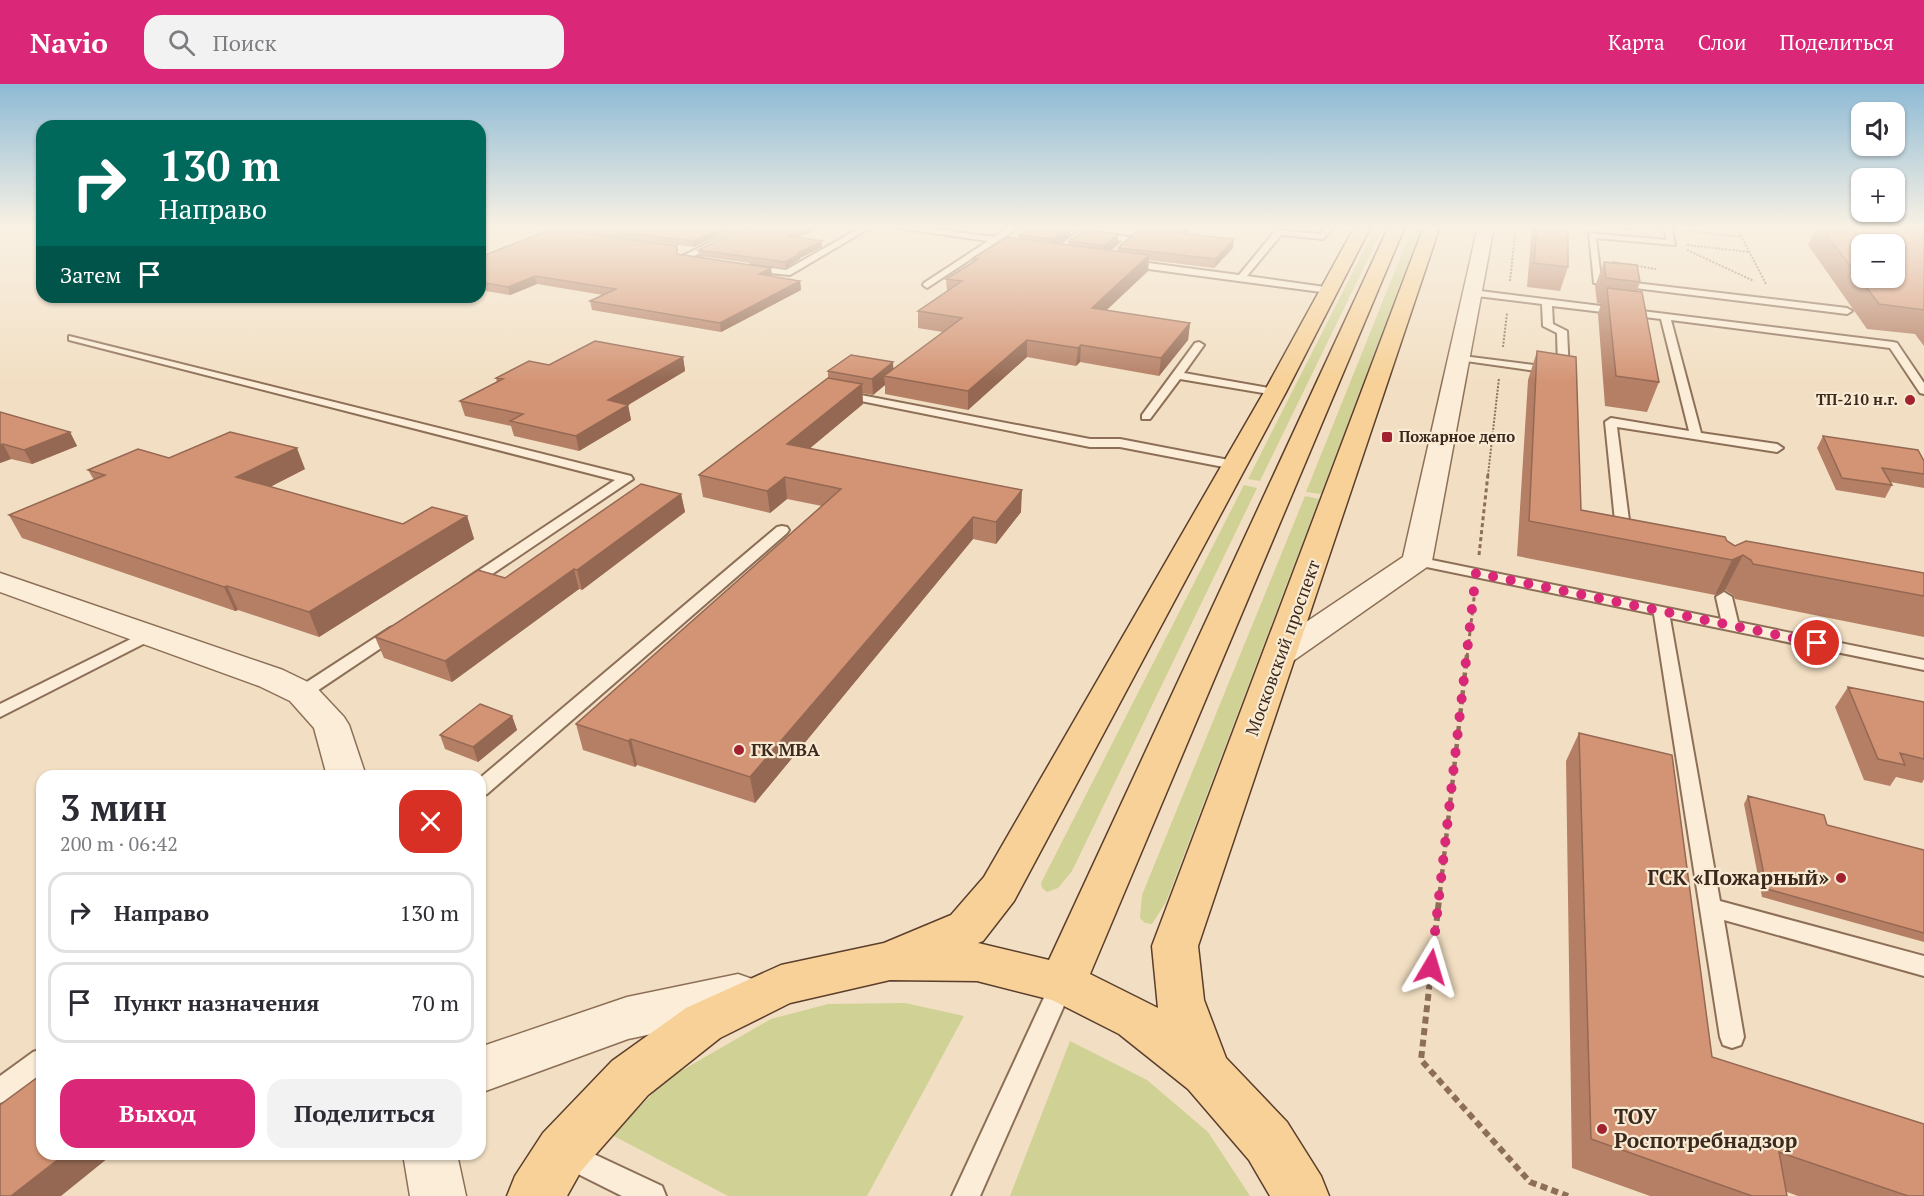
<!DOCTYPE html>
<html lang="ru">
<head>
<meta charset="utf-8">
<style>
  :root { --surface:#fff; --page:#f2f2f3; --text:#2b2b33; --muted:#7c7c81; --line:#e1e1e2; --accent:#db2777 }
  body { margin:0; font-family:"PT Serif",serif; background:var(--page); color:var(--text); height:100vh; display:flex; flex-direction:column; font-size:22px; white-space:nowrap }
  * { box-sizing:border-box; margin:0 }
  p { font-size:20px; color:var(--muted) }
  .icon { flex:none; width:33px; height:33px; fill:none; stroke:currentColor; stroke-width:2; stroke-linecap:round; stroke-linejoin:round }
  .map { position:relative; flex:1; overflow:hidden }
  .drawer { position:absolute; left:36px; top:686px; width:450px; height:390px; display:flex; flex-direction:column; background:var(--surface); border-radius:18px; box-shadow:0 2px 4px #0004 }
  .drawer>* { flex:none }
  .banner { position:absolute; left:36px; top:36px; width:450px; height:183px; border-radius:18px; box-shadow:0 2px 4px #0004; background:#00695c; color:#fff; overflow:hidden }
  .controls { position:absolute; left:1851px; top:18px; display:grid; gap:12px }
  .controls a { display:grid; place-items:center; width:54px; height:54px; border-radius:12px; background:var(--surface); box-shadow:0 2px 4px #0004; font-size:30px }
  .pin { position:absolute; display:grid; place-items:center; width:51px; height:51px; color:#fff; margin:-26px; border:3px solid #fff; border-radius:50%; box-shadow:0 2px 6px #0007 }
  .me { position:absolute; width:66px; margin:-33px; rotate:7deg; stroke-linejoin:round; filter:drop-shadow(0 0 4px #0008) }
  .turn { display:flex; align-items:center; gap:21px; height:126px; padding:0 24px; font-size:27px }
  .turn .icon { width:78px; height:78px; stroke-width:2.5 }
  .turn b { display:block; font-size:42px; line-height:51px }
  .then { display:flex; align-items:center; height:57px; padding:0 24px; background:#0003; gap:12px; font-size:22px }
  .round { display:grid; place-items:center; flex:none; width:63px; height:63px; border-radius:18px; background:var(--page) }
  .head { display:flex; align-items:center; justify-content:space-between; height:102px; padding:0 24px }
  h1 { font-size:36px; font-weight:800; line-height:45px }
  .button { display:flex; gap:12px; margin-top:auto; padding:12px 24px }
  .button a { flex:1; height:69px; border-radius:18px; background:var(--accent); color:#fff; font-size:24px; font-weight:800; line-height:69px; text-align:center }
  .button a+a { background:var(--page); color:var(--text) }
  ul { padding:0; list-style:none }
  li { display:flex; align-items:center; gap:18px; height:81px; margin:0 12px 9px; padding:0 12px; border:3px solid var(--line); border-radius:18px }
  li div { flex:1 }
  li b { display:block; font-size:22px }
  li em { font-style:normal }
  header { display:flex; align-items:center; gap:36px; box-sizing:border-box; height:84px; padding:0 30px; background:var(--accent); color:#fff }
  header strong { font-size:28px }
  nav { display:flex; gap:33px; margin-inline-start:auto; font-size:21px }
  .search { width:420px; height:54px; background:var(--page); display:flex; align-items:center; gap:15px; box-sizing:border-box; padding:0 21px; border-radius:18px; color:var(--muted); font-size:22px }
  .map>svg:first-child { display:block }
</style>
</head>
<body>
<header>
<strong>Navio</strong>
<div class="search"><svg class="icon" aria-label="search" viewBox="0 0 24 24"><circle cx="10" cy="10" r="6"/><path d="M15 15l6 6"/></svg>Поиск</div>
<nav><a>Карта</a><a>Слои</a><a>Поделиться</a></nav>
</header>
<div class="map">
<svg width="1924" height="1112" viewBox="0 0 1924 1112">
  <rect width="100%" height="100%" fill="#f2dfc3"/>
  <!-- green -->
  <path fill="#cfd195" d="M1376,142H1384L1260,397L1248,395Z
    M1413,142H1422L1321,410L1306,408Z
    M1244,401L1257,404L1072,787L1058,804L1047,808L1042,804L1041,799Z
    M1305,412L1319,415L1166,818L1152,840L1145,839L1140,834L1142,811Z
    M905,919L964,932L867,1112H728L612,1051L667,995L771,935L828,920Z
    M1070,957L1147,996L1208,1048L1250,1112H1010Z"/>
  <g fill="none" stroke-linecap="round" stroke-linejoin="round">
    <defs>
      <path id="lane" d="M556,142H568L555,148L560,149V153L542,149Z
        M744,142H755L692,173L702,174V178L682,177L678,174Z
        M863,142H873L790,191L751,187L747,184L751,181L786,186Z
        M884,142H909L994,153L1011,142H1021L927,204L923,201L924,199L988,157Z
        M1327,142H1335L1323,155L1281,151L1247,192L1332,204L1334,206L1329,209L1126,182L1122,179L1126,176L1239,191L1276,146L1321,150Z
        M1663,142H1671L1675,161L1596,154L1601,195L1847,224L1852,227L1847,230L1594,199L1589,149L1667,156Z
        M1079,147L1130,153L1134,155L1105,179L1102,178V174L1123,157L1084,152L1058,171H1052V167Z
        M1472,206L1893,258L1897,259L1924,299V310L1920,309L1890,264L1671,236L1701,349L1777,360L1783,364L1777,368L1617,343L1630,444L1638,449L1631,453L1618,450L1616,447L1605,338L1611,334L1689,347L1661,235L1552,222L1553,240L1567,247L1569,288L1564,291L1459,276L1454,273L1455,271L1558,284L1557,249L1543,242L1542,220L1469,211V207Z
        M69,252L631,392L633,395L473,503H463L460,500L463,497L615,396L69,256Z
        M1199,258L1204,261L1184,289L1275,305L1281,308L1275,311L1180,295L1150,335H1142V331L1195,259Z
        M840,307L1090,355H1120L1234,377L1240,381L1234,385L1120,363H1090L836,312V308Z
        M782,442L787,443L789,446L787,449L487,710L480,712V694L777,443Z
        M1417,473L1721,535L1716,513L1724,508L1732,513L1738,538L1924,576V586L1670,534L1720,817L1924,872V892L1724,836L1744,953L1741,961L1732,964L1723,961L1720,953L1654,530L1412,480L1410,477Z
        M396,542L402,544L404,547L402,550L308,613H296L293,609L296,605L390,544Z
        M149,546L157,551L155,554L0,633V620Z
        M1062,889L1070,892L1074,899L980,1112H952L1054,892Z
        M42,965V991L9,1016L0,1019V992L33,968Z
        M568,1058L662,1102L666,1112H622L558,1080L554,1071L558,1062Z"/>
      <path id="street" d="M1478,142H1494L1432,477L1427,483L1293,577L1281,580L1269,577L1264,570L1269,563L1403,473Z
        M0,489L283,586L314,601L344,633L349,641L366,692H327L314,644L290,617L259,602L0,508Z
        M738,890L755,896L762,911L755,926L738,932L628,955L480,1009V963L627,913Z
        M403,1070H457L466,1112H410Z"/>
      <path id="primary" d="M1355,142H1371L1286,308L1014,817L983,857L978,859L1049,876L1389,142H1405L1090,890L1158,924L1152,862L1424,142H1440L1198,862L1204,916L1226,974L1287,1038L1321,1092L1329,1112H1270L1249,1076L1188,1005L1119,950L1052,916L977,897L890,896L790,919L720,954L648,1011L581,1087L567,1112H507L515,1092L543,1049L612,977L686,924L781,881L884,859L951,831L984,793L1264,308Z"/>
    </defs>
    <!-- lane casing -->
    <use href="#lane" stroke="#8d6f58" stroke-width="4"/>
    <!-- street casing -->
    <use href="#street" stroke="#8d6f58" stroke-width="3"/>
    <!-- primary casing -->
    <use href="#primary" stroke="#5b3e2c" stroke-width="3"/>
    <!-- path-far3 -->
    <path stroke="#8d6f58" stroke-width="2" stroke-dasharray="2 1.5" stroke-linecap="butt" d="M1736,142L1766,200
      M1686,147L1742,153
      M1687,161L1749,168
      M1687,166L1754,197
      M1613,178L1656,185
      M1510,197L1516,142
      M1503,263L1507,229
      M1488,391L1499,294"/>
    <!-- path-far2 -->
    <path stroke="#8d6f58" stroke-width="3" stroke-dasharray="4 3" stroke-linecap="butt" d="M1479,471L1488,390
      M1467,573L1475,506"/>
    <!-- path-far1 -->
    <path stroke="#8d6f58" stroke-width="4.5" stroke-dasharray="5 4" stroke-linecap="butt" d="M1440,808L1467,571"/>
    <!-- path -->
    <path stroke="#8d6f58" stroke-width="6" stroke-dasharray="7 4.5" stroke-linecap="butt" d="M1440,807L1421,976L1530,1098L1568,1112"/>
    <!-- lane -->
    <use href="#lane" fill="#fbedd7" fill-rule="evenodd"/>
    <!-- street -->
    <use href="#street" fill="#fbedd7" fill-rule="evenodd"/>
    <!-- primary -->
    <use href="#primary" fill="#f7d198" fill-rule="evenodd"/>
  </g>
  <!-- wall -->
  <path fill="#b57f65" d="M568,142H738L694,163L569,147Z
    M823,142L798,154L822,157V163L800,174V175L786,184L699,172L698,166Z
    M1020,142H1076L1070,146V152L1059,160L1068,161L1069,157L1118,159L1109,166L1118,167V164L1143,142H1190L1189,148L1187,150L1233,164L1214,184L1149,176L1148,187L1106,227L1190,239L1188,256L1159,292L1080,278L1076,282L1027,273L968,326L885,310V301L873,311L862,309L863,320L810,364L1021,428L996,460L973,455L755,719L637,681L635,683L583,666L576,640L822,422L787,415L770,429L703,413L699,391L828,294V287L893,286L943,248L918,244V227L947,208L946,195L973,178V174L1019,154V151L1026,146L1020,145Z
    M1532,142H1568V183L1560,207L1527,203Z
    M1590,142H1635L1634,147Z
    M1697,142H1725L1724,145Z
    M1817,142H1844L1892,147L1894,143L1924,146V262L1915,250L1867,245L1808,161Z
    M678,170L771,184L772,192V193L800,197L801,206L721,248L592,226L590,217L603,211L537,200L510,211L480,206V173Z
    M1604,178L1640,198L1637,207L1659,298L1647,328L1605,322L1598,230L1601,220L1597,219L1595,202Z
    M135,213H160L150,216Z
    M1537,267L1581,426L1727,457L1735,462L1924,489V553L1735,515L1733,511L1725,506L1715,511L1517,472L1528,296Z
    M683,273L685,287L628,321L631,336L579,367L514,352L511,342L465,332L460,317L497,299L496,294L549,281Z
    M0,328L70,348L77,362L32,380L11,375L0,379Z
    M1823,352L1924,377V404L1890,398L1892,401L1885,414L1836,406L1817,364Z
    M169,374L305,385L270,403L403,440L467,432L474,455L319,553L238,526L235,527L22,454L9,431L94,396L88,386Z
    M681,410L685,428L582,506L579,505L452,598L384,574L375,553L505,494Z
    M1848,603L1924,618V695L1922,699L1896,693L1890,702L1864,696L1835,623Z
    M512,632L517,646L478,678L445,665L440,651Z
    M1579,649L1712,973L1924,1112H1798L1787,1108V1112H1650L1572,1084L1566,677Z
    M1748,712L1827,741L1924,766V858L1762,813L1744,720Z"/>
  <!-- shaded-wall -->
  <path fill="#946852" d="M726,142H738L694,163L693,157Z
    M811,142H823L789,158L788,152Z
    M1066,142H1076L1070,146V152L1052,164L1053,155Z
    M1187,142H1190L1189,148L1179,157L1180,149Z
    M1118,150V159L1103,171L1104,162Z
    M1234,155L1233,164L1214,184L1216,175Z
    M822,157V163L800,174V175L786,184L785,178L798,169Z
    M1149,171L1148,187L1090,241L1092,224Z
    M771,184L772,192L760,199L759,190Z
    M535,192L537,200L510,211L508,203Z
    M800,197L801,206L721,248L720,239Z
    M149,213H160L150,216Z
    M1190,239L1188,256L1159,292L1161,274Z
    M1027,256V273L968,326V307Z
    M1081,261L1080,278L1076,282L1078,264Z
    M683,273L685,287L628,321L631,336L579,367L576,352L608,316Z
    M893,278L894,294L884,292L885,301L873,311L872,295Z
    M862,300L863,320L790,381L787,360Z
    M70,348L77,362L32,380L24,366Z
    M3,360L11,375L0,379V361Z
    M297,364L305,385L246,415L236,393Z
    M785,393L787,415L770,429L767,407Z
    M1022,406L1021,428L996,460V438Z
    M681,410L685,428L582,506L577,486Z
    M467,432L474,455L319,553L309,528Z
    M973,433V455L755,719L750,693Z
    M1743,471L1725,506L1715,511L1732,476Z
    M574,485L579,505L452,598L445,577Z
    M227,502L238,526L235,527L224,503Z
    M512,632L517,646L478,678L473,663Z
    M631,655L637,681L635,683L628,657Z
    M65,1070H113L61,1112H11Z"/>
  <!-- building -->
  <path fill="#d39475" stroke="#946852" stroke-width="1.5" fill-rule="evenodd" d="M571,142H726L693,157Z
    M748,142H811L788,152L822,157L798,169L800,170L785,178L698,166Z
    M1032,142H1059L1070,144L1053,155L1019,151Z
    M1143,142H1187L1180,149L1234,155L1216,175L1118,164Z
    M1537,142H1568V183L1534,179Z
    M1820,142H1844L1898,147L1894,143L1924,146V226L1879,220ZM1862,160H1894V194H1862Z
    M551,145L677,162V170L771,184L759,190L800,197L720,239L590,217L616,205L535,192L508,203L480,198V173Z
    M1085,146L1118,150L1104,162L1069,157Z
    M1007,153L1149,171L1092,224L1190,239L1161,274L1081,261L1078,264L1027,256L968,307L884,292L962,234L918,227L962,197L946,195L978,175L973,174Z
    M1604,178L1637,181L1640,198L1606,194Z
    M1607,204L1642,208L1659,298L1616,292Z
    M595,257L683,273L608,316L628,321L576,352L510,337L523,330L460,317L503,295L496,294L529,277L549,281Z
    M1537,267L1576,273L1581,426L1725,453L1727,457L1735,462L1746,457L1924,489V512L1753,480L1751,476L1743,471L1732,476L1529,437Z
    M851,271L893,278L872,295L828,287Z
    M828,294L862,300L787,360L1022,406L996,438L973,433L750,693L631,655L628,657L576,640L841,405L785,393L767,407L699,391Z
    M0,328L70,348L24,366L3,360L0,361Z
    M230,348L297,364L236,393L403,440L432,423L467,432L309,528L227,502L224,503L9,431L105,391L88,386L138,365L169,374Z
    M1823,352L1918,366L1924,377V390L1882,384L1892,401L1842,394Z
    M641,400L681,410L577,486L574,485L445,577L375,553L478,486L505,494Z
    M1848,603L1924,618V675L1900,669L1905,681L1878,675Z
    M480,620L512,632L473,663L440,651Z
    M1579,649L1672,671L1712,973L1924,1040V1112H1908L1779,1068L1787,1112H1752L1591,1055Z
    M1748,712L1824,731L1827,741L1924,766V849L1767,805Z
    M42,990V1070H65L11,1112H0V1021Z"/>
  <!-- sky -->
  <linearGradient id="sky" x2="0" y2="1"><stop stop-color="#8dbad5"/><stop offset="0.48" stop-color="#f9f1e4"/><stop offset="1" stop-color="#f9f1e4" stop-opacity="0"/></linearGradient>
  <rect width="1924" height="298" fill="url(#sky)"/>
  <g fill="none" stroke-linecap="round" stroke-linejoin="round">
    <!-- route -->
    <path stroke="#db2777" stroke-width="10" stroke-dasharray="0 18" d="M1431,883L1476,489L1817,559"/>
  </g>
  <!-- markers -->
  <g fill="#a12330" stroke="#f8ead3" stroke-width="2">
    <circle cx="1910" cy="316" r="6"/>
    <rect x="1381" y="347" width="12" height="12" rx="3"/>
    <circle cx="739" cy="666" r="6"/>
    <circle cx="1841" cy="794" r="6"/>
    <circle cx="1602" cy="1045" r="6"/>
  </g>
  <g text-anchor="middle" stroke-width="4.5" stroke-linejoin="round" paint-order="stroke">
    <!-- far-poi labels -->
    <g font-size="15" font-weight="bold" fill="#3c291d" stroke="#f8ead3" text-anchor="end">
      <text x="1898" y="321">ТП-210 н.г.</text>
      <text x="1399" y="358" text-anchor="start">Пожарное депо</text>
    </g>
    <!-- street labels -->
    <g font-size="18" fill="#3c291d" stroke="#f8ead3">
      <text transform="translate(1283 564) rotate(-70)" y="6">Московский проспект</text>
    </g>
    <!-- poi labels -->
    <g font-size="18" font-weight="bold" fill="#3c291d" stroke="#f8ead3" text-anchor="start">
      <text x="751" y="672">ГК МВА</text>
    </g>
    <!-- near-poi labels -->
    <g font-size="21" font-weight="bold" fill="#3c291d" stroke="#f8ead3" text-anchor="end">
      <text x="1829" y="801">ГСК «Пожарный»</text>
      <text x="1614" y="1040" text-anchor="start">ТОУ<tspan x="1614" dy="24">Роспотребнадзор</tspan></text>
    </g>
  </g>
</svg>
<div class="controls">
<a><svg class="icon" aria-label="sound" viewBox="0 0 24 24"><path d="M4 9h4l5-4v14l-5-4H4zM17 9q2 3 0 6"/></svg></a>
<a>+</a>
<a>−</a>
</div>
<div class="pin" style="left:1817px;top:559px;background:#d93025"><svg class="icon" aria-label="arrive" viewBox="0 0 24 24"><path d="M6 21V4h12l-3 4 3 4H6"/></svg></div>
<svg class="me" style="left:1431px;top:883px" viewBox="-20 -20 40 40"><path d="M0-17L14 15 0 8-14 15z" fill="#db2777" stroke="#fff" stroke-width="4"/></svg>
<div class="banner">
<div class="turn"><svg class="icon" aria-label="right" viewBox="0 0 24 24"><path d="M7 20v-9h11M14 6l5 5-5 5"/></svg><div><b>130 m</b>Направо</div></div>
<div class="then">Затем<svg class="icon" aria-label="arrive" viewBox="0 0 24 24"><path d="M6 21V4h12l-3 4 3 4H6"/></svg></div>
</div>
<section class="drawer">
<div class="head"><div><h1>3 мин</h1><p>200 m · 06:42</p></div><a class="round" style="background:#d93025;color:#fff"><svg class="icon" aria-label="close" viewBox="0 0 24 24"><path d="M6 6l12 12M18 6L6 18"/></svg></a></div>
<ul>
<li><svg class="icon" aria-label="right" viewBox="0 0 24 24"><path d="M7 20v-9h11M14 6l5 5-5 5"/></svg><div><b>Направо</b></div><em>130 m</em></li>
<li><svg class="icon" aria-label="arrive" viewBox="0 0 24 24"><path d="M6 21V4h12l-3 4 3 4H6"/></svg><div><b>Пункт назначения</b></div><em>70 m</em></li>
</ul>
<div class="button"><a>Выход</a><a>Поделиться</a></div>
</section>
</div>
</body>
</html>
